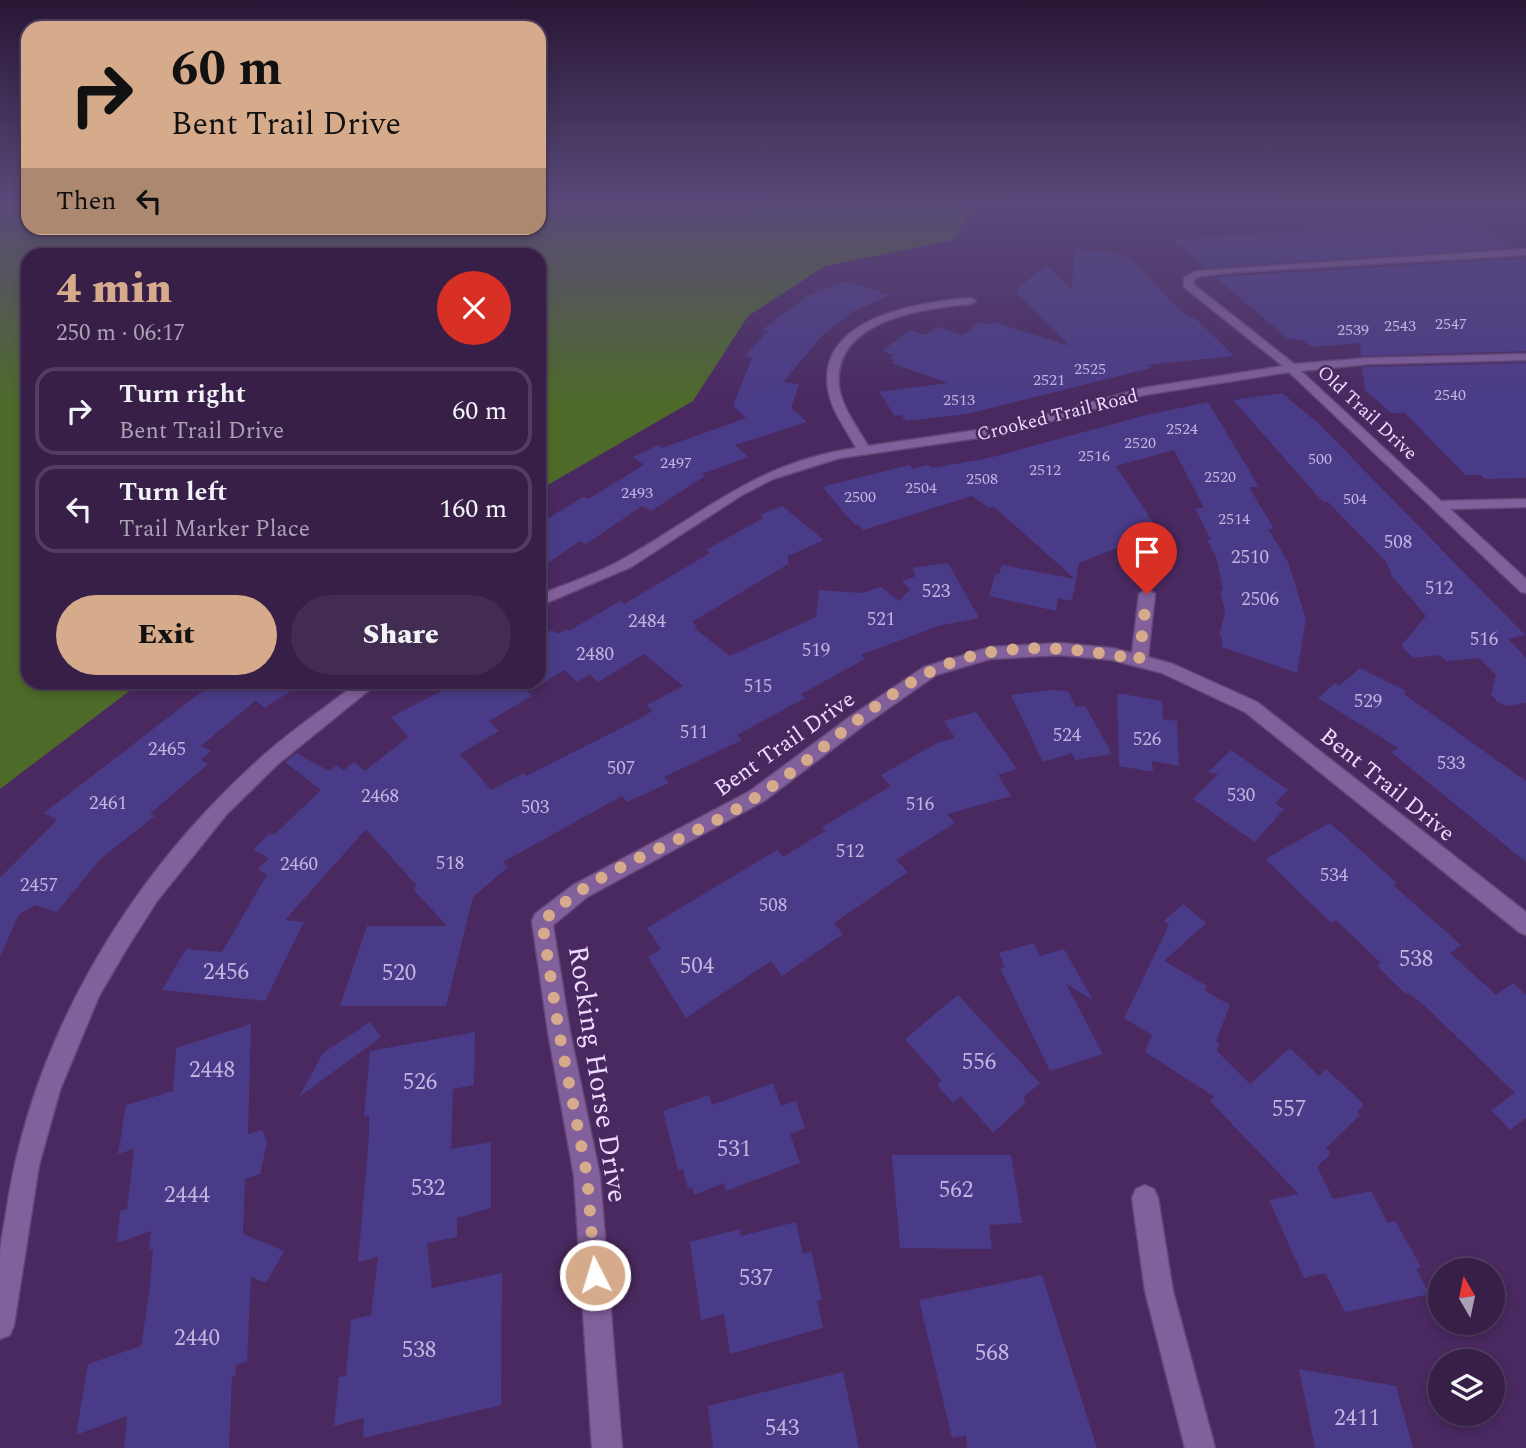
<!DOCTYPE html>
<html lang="en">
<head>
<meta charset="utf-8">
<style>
  :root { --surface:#371f48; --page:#422c52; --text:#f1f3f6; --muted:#aaa2b4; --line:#513d60; --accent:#d6ab8b }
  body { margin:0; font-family:Spectral,serif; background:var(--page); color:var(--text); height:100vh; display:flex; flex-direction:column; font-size:26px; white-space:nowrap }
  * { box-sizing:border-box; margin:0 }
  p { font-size:23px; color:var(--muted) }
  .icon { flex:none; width:38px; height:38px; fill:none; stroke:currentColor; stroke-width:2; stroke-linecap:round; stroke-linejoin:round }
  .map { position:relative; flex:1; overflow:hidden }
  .panel { position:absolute; left:21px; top:248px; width:525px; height:441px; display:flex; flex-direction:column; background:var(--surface); border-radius:21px; box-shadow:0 4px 10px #0003,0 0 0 2px var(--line) }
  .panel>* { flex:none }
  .banner { position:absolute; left:21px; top:21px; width:525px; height:214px; border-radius:21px; box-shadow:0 4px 10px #0003,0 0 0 2px var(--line); background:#d6ab8b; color:#111; overflow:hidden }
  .needle { width:46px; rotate:351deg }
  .buttons { position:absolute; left:1428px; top:1258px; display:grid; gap:14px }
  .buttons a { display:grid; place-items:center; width:77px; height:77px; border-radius:50%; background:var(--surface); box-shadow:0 4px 10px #0003,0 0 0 2px var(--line); font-size:35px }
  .pin { position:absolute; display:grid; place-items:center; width:60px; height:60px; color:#fff; margin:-72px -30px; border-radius:50% 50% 50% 0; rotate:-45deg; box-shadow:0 0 7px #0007 }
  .pin .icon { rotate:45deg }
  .me { position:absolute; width:77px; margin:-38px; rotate:355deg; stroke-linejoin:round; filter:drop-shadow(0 0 5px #0008) }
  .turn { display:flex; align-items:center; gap:24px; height:147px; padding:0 35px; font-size:32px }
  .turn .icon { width:91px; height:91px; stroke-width:2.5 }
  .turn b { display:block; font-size:49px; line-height:60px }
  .then { display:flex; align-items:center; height:66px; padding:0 35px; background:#0003; gap:14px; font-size:26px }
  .round { display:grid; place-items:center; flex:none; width:74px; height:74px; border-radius:37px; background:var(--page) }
  .summary { display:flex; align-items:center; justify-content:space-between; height:119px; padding:0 35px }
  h1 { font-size:42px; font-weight:800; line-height:52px; color:var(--accent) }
  .button { display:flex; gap:14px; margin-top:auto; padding:14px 35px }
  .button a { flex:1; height:80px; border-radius:42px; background:var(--accent); color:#111; font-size:28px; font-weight:800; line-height:80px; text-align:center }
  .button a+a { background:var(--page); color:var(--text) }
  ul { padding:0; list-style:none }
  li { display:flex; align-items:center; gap:21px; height:88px; margin:0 14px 10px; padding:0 21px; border:4px solid var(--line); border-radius:21px }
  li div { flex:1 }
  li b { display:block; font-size:26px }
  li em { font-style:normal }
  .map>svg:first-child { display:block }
</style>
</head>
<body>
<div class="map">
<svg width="1526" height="1448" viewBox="0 0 1526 1448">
  <rect width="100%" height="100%" fill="#492960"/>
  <!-- green -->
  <path fill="#4e6a29" d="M0,203H28V228H539V203H975L953,240L825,266L748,316L693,401L539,490V256H28V682L140,683L0,789Z"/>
  <!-- building -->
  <path fill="#4a3b88" d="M1471,222L1516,247L1205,268L1171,239L1308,232L1303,228L1362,225L1386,227Z
    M1074,250L1127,255L1183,313L1197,320L1234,356L1147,365L1151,368L967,414L906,421L901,415L895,416L879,392L949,383L891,363L895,360L889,358L894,355L882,351L910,330L926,335L937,327L963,335L979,322L990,325L994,322L1070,346L1015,291L1046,265L1072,289Z
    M1526,258V351L1361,356L1360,343L1312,347L1305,341L1287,338L1215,277Z
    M845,281L890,295L852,312L822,336L783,382L799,384L791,408L807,422L735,445L748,457L702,474L705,476L651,511L642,506L586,544L580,541L539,569V524L583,497L588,499L644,465L633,457L658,445L662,448L746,418L733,406L752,358L745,356L768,331L762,330L809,295Z
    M1526,363V478L1484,479L1481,475H1465L1405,413H1391L1365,390L1362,367Z
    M1282,393L1319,424L1525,635L1508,639L1526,658V703L1506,706L1498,702L1491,695L1496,675L1479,658L1446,661L1440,655L1414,658L1401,646L1426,616L1392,576L1387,563L1374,549L1328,502H1323L1233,400Z
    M1208,402L1259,487H1249L1274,529H1268L1288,562L1306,619L1297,673L1222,647V637L1219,636L1225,612L1220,590L1223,591L1216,556L1207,540H1211L1195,508H1204L1174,450L1116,466L1167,544L1119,547L1079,563L1072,601L1058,598L1056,611L989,596L995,574H999L1002,565L1075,579L994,507L989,508L972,496L863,530L858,524L855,525L822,487L909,465L913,469L928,465L932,468L989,458L1146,415Z
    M782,506L824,540L788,556V564L692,622L697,626L694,628L730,656L816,617L819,590L862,593L881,587L899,601L910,590L902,581L916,576L912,568L948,563L979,618L938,626L861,655L865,659L801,694L805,698L737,735L742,740L664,777L669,783L627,802L622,796L503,862L508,867L473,897L446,1006H340L367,926H447L413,889L417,886L366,829L285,920L304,922L265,1001L162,990L186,949L222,952L267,875L258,869L269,858L253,850L270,833L274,835L321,790L285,762L296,753L329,771L337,765L343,771L354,762L365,771L408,737L391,717L459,682H519L532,696L489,721L499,731L460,754L491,790L524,773L526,776L643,717L652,711L647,705L683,686L644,654L598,682L590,674L577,682L564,670L539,686V638L552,630L557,634L567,629L569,631L620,601L624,604L710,553L706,550L763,518L760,515Z
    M1360,668L1406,691L1404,694L1526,781V862L1391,752L1398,748L1318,698L1335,683L1339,686Z
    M217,682H305L264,708L256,700L201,746L211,751L201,760L208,764L150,814L155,816L100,859L57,912L35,905L19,914L0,957V878L57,820L44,813L196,696Z
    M1049,690L1068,691L1076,707L1085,706L1112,754L1075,760L1072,753L1043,762L1011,695Z
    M1117,693L1162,701L1163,719L1177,721L1179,766L1152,761L1153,772L1119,766Z
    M976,712L1017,769L998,775L1011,796L947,814L955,823L896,860L908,872L834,923L843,934L782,976L771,961L686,1018L648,957L661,949L647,928L777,850L783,857L825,831L822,827L891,786L881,775L937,743L955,738L944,721Z
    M1231,750L1288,790L1275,803L1284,809L1255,842L1193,799L1218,774L1208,772Z
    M1330,823L1397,883L1393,885L1461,945L1450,953L1496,995L1513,983L1526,995V1118L1510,1130L1491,1110L1515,1093L1427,1008L1409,993L1406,994L1377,966L1381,963L1336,920L1331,923L1265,859Z
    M1183,904L1206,923L1164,961L1207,986L1205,991L1230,1005L1216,1041L1219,1043L1217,1051L1250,1084L1290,1048L1319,1076L1326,1069L1364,1104L1357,1112L1360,1115L1326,1148L1331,1153L1317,1167L1333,1199L1371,1191L1388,1223L1395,1221L1421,1267L1416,1269L1430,1294L1345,1312L1325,1273L1304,1278L1269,1200L1299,1194L1210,1101L1215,1097L1145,1052L1152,1035L1124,1018L1169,925L1164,921Z
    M1034,943L1040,956L1064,949L1093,1000L1066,984L1103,1054L1050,1071L1000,968L1005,967L999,953Z
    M958,995L1040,1083L1023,1098L1026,1102L993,1133L961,1096L953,1103L937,1085L941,1080L905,1039Z
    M370,1022L381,1037L299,1097L323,1053Z
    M251,1024L248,1134L262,1130L267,1142L260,1174L245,1179L243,1234L284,1251L266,1283L251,1277L247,1361L236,1365L235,1376L232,1377L229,1448H124L127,1416L76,1435L88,1364L141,1346L149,1294L153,1248L149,1250L151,1231L117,1243L120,1211L127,1209L134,1149L118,1154L126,1105L173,1091L176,1048Z
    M475,1032L474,1085L453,1089L451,1149L491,1142V1208L457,1218V1237L427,1243L432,1288L502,1273L501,1405L363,1438L364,1418L334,1426L339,1377L346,1376L351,1320L371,1315L378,1257L358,1262L369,1136V1116L364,1117L370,1051Z
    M773,1083L781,1106L796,1101L805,1128L790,1134L800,1163L726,1191L724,1183L694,1195L692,1187L688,1189L683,1169L678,1170L663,1111L709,1095L712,1105Z
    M892,1155H1011L1022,1223L989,1225L992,1249L900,1248Z
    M796,1222L803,1254L811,1251L822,1300L817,1301L823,1328L730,1354L724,1314L701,1320L690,1242L740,1229L741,1236Z
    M1042,1275L1097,1448H967L966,1435L952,1438L919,1300Z
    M1299,1369L1396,1386L1413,1448H1315Z
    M843,1372L859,1448H713L708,1406Z"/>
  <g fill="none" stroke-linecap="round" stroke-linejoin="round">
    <defs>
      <path id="minor" d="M1526,249V255L1237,272L1201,276L1194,279L1193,284L1294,364L1369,358L1526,354V360L1369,364L1301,371L1441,501L1526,499V507L1450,509L1526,579V593L1521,592L1289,372L1144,395L1006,434L840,458L773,479L742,495L631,567L539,606V595C566,584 597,574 623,559C705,513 757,462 856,448C846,429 831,410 828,389C817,317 920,302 971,298L976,301L971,304C923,308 832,320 839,387C842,408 858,428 868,446L1005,426L1143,388L1283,366L1184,287V278L1196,271Z
        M1147,589L1155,594L1148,657L1173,664L1257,702L1526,912V935L1519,932L1245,712L1162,673L1112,660L1060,655L990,659L936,675L863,726L764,801L587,897L553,925L570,1032L600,1176L622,1448H592L574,1176L548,1032L532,921L535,914L573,885L750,791L851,716L924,667L990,647L1060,643L1112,648L1132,653L1139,594Z
        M359,682H379L278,764L226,815L157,901L127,948L99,996L60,1090L39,1165L14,1325L10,1335L0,1339C0,1311 0,1282 0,1254C1,1238 5,1222 7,1207C33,1037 128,879 254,764C286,734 323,709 359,682Z
        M1145,1185L1154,1189L1158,1198L1173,1291L1215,1448H1185L1145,1291L1132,1198L1136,1189Z"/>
    </defs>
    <!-- minor casing -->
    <use href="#minor" stroke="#644777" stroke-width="3"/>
    <!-- minor -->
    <use href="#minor" fill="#81609c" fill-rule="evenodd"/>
  </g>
  <!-- sky -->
  <linearGradient id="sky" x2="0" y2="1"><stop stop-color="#281735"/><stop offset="0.5" stop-color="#59497a"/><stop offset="1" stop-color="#59497a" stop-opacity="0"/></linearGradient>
  <rect width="1526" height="405" fill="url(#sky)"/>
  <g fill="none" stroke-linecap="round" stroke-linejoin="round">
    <!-- route -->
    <path stroke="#d6ab8b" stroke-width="12" stroke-dasharray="0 21.6" d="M595,1275L587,1175L559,1032L542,921C555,911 567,900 580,891C636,854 702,833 758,796C817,757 868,704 930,672C993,639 1072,646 1139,660L1147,594"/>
  </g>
  <g text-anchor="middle" stroke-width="5" stroke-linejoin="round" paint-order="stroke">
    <!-- far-number labels -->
    <g font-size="16" fill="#c4b3e0">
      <text x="1451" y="329">2547</text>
      <text x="1400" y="331">2543</text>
      <text x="1353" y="335">2539</text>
      <text x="1090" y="374">2525</text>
      <text x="1049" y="385">2521</text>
      <text x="1450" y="400">2540</text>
      <text x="959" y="405">2513</text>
      <text x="1182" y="434">2524</text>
      <text x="1140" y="448">2520</text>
      <text x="1094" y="461">2516</text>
      <text x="1320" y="464">500</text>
      <text x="676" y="468">2497</text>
      <text x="1045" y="475">2512</text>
      <text x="1220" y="482">2520</text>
      <text x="982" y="484">2508</text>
      <text x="921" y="493">2504</text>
      <text x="637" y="498">2493</text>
      <text x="860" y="502">2500</text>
      <text x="1355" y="504">504</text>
      <text x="1234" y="524">2514</text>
    </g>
    <!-- far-street labels -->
    <g font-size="19" fill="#eddbfd" stroke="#492960">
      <text transform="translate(1368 412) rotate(43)" y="7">Old Trail Drive</text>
      <text transform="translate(1057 414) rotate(-14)" y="7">Crooked Trail Road</text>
    </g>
    <!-- number labels -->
    <g font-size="19" fill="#c4b3e0">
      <text x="1398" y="548">508</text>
      <text x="1250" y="563">2510</text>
      <text x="1439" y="594">512</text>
      <text x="936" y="597">523</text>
      <text x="1260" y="605">2506</text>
      <text x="881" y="625">521</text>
      <text x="647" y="627">2484</text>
      <text x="1484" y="645">516</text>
      <text x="816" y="656">519</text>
      <text x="595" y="660">2480</text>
      <text x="758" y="692">515</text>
      <text x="1368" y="707">529</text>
      <text x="694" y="738">511</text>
      <text x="1067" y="741">524</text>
      <text x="1147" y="745">526</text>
      <text x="167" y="755">2465</text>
      <text x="1451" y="769">533</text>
      <text x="621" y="774">507</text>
      <text x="1241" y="801">530</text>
      <text x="380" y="802">2468</text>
      <text x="108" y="809">2461</text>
      <text x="920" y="810">516</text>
      <text x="535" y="813">503</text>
      <text x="850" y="857">512</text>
      <text x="450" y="869">518</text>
      <text x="299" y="870">2460</text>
      <text x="1334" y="881">534</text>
      <text x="39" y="891">2457</text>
      <text x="773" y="911">508</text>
    </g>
    <!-- street labels -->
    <g font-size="23" fill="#eddbfd" stroke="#492960">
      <text transform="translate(784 743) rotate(-35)" y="8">Bent Trail Drive</text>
      <text transform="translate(1388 784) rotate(39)" y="8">Bent Trail Drive</text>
    </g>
    <!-- near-number labels -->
    <g font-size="23" fill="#c4b3e0">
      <text x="1416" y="966">538</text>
      <text x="697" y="973">504</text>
      <text x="226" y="979">2456</text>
      <text x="399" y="980">520</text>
      <text x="979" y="1069">556</text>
      <text x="212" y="1077">2448</text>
      <text x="420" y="1089">526</text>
      <text x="1289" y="1116">557</text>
      <text x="734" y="1156">531</text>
      <text x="428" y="1195">532</text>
      <text x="956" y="1197">562</text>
      <text x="187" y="1202">2444</text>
      <text x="756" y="1285">537</text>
      <text x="197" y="1345">2440</text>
      <text x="419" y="1357">538</text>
      <text x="992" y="1360">568</text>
      <text x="1357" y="1425">2411</text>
      <text x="782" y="1435">543</text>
    </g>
    <!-- near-street labels -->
    <g font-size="28" fill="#eddbfd" stroke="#492960">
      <text transform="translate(599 1074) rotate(81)" y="10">Rocking Horse Drive</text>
    </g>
  </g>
</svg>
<div class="buttons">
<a><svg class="needle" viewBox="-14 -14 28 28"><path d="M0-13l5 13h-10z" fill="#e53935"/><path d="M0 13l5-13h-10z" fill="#aaa2b4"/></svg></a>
<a><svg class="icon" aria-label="layers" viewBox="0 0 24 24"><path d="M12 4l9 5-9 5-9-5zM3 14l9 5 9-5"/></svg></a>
</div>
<div class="pin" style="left:1147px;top:594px;background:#d93025"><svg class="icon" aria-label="arrive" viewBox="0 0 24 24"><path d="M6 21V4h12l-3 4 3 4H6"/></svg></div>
<svg class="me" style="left:595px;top:1275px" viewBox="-20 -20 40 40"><circle r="17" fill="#d6ab8b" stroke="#fff" stroke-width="3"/><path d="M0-11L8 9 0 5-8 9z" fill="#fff"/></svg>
<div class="banner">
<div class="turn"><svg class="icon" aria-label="right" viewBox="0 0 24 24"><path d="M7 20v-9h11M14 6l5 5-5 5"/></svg><div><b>60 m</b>Bent Trail Drive</div></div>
<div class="then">Then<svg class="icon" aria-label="left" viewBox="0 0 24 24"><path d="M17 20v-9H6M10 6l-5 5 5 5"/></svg></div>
</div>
<section class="panel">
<div class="summary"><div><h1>4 min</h1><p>250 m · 06:17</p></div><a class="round" style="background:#d93025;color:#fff"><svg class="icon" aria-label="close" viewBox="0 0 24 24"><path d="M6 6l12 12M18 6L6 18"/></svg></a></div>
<ul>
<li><svg class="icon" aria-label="right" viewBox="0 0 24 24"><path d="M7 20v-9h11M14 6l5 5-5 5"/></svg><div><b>Turn right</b><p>Bent Trail Drive</p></div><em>60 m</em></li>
<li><svg class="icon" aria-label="left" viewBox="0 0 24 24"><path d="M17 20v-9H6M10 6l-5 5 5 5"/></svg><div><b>Turn left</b><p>Trail Marker Place</p></div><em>160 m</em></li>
</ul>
<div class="button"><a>Exit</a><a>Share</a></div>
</section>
</div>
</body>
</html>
